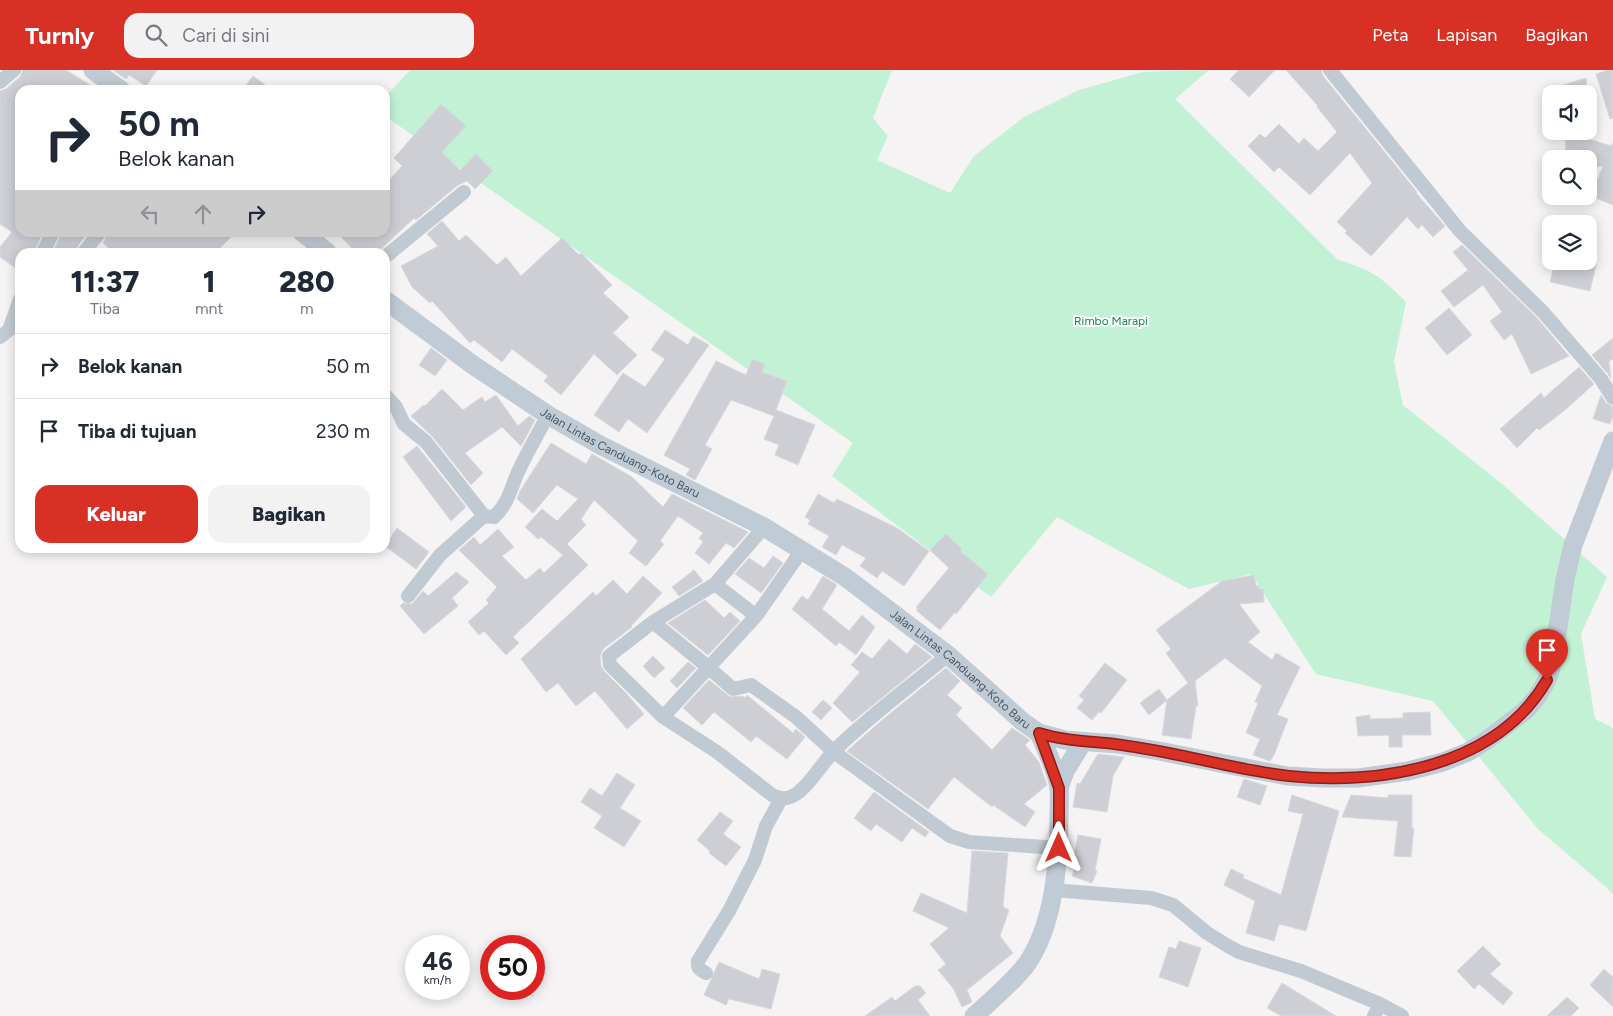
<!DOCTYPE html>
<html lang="id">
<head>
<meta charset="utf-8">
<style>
  :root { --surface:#fff; --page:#f2f2f3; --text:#1f2937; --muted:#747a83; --line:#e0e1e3; --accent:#d93025 }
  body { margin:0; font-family:Figtree,sans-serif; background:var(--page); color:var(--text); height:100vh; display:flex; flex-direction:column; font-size:19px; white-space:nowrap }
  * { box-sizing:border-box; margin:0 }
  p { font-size:16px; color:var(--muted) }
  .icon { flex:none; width:28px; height:28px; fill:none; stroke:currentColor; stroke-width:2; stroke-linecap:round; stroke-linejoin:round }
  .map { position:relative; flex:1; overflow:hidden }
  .details { position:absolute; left:15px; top:178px; width:375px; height:305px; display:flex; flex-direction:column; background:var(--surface); border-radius:15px; box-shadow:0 2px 12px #0003 }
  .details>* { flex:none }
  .top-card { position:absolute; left:15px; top:15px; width:375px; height:152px; border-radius:15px; box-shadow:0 2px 12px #0003; background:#fff; color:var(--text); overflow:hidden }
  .controls { position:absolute; left:1542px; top:15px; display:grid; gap:10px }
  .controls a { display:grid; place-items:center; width:55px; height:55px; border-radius:10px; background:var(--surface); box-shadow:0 2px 12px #0003; font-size:25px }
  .speed { position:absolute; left:405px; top:865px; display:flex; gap:10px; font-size:25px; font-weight:700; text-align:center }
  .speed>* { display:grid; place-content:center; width:65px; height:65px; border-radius:50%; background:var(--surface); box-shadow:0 2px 12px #0003; line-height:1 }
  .speed small { font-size:12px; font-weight:400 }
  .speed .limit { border:8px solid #d22; background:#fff; color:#111 }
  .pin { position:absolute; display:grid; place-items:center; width:42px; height:42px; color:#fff; margin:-51px -21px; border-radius:50% 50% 50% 0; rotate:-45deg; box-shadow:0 0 5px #0007 }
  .pin .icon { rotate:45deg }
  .me { position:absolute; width:55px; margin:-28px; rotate:0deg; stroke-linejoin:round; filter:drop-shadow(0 0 4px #0008) }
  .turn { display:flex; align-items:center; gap:18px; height:105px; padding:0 20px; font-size:22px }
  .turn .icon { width:65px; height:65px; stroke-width:2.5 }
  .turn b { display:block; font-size:35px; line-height:42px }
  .lanes { display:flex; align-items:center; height:48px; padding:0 20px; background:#0003; justify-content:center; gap:25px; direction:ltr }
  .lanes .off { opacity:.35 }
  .eta { display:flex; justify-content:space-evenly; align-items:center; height:85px; text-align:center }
  .eta b { font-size:30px; font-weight:800; line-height:35px }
  .button { display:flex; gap:10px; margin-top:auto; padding:10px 20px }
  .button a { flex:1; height:58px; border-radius:15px; background:var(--accent); color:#fff; font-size:20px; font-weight:800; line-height:58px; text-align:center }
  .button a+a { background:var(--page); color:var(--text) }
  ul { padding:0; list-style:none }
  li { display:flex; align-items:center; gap:15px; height:65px; padding:0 20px; border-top:1px solid var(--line) }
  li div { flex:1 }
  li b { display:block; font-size:19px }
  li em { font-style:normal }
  header { display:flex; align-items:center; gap:30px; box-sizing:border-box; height:70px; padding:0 25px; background:var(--accent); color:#fff }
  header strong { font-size:24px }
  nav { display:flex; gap:28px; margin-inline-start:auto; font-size:18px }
  .search { width:350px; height:45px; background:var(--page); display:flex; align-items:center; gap:12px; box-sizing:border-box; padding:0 18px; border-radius:15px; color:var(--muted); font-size:19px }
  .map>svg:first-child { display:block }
</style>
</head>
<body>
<header>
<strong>Turnly</strong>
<div class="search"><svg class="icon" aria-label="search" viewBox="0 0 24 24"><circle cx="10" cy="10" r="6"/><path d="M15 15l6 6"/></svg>Cari di sini</div>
<nav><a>Peta</a><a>Lapisan</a><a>Bagikan</a></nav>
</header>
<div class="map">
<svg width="1613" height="946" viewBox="0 0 1613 946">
  <rect width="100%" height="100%" fill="#f5f3f3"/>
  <!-- green -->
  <path fill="#c3f1d5" d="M410,0H892L873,48L888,66L877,90L950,123L974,86L1024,47L1079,20L1143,2L1209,0L1175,29L1338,190C1373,200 1381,207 1406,232L1394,292L1403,335L1502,414L1607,507L1581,564L1595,649L1613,658V824L1606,817L1538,759L1433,631L1316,604L1251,504L1189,519L1057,447L991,527L832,406L853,373L385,46V27Z"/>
  <!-- building -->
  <path fill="#cdcfd5" stroke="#d7d9de" d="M23,0H66L98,20L99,18L102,20H20V162H43L34,182H20V201L0,187V177L12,162L0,154V21L6,19L20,7Z
    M113,0H157L146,16L129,5L126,9Z
    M1239,0H1275L1249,27L1230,9Z
    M1286,0H1321L1323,6L1417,122L1416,123L1445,156L1433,167L1422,155L1418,159L1407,147L1371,186L1345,163L1347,161L1337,152L1372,113L1350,83L1310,125L1279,97L1274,102L1248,76L1260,64L1265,68L1279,54L1299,74L1304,68L1318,81L1337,62L1317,37L1318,36Z
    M1608,0H1613V48L1610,49L1596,4Z
    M253,6L272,20H242Z
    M1586,8L1587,24H1546L1545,21Z
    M441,34L466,56L442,82L460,100L476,84L493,101L475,119L467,111L458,115L416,150L414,148L378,182H356L336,162H385V115L402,96L394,88Z
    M1565,61H1589V69L1611,76L1613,73V135L1591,126L1603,96L1589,97V89H1566Z
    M442,151L459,171L466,165L497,195L506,187L521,206L562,168L579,185L581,183L612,215L603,223L629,247L613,263L637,285L617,305L594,284L561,325L544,311L548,306L512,279L502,292L474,270L470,273L432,231L430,233L412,217L401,196L438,176L427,164Z
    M62,162H88L77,177L75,182H53Z
    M109,162H236L216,182H113L103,173Z
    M1462,175L1537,248L1569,286L1531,304L1512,264L1504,270L1490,251L1502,242L1483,215L1454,237L1441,221L1468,200L1453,182Z
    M1555,191H1597L1590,221L1550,212Z
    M1449,238L1472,265L1447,285L1425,258Z
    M665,260L688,275L693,266L709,275L647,363L628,349L619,362L594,345L623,303L645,317L665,289L651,280Z
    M1613,268V289L1609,291L1611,308L1608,304L1609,301L1607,303L1592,285Z
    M431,278L447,290L435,306L419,295Z
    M752,289L765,294L762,302L787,311L776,340L815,355L798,395L775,385L779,375L764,369L774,346L731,330L705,375L712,379L695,410L686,405L690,399L664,385L716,291L746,305Z
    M1579,297L1594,314L1565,340L1539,360L1537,358L1517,378L1500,359L1541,323L1544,328Z
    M442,319L463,340L482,327L485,332L496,325L518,356L529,346L535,350L521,376L502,357L465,383L483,403L471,415L433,367L411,346L424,335L425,336Z
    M1601,325L1606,333L1613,337V347L1610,354L1593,349Z
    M551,373L586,394L592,384L632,407L663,437L672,424L748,462L734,478L726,473L709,494L695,483L703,472L699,468L703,463L678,446L660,471L664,474L646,496L629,483L638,471L594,430L581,449L586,455L567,474L588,495L513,567L519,573L506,585L484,561L479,565L468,552L489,533L486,530L497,517L459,480L474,467L480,475L498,459L514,477L502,486L526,510L540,498L544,503L563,485L541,467L538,469L525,457L542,439L557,451L578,429L557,415L533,443L517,429L520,421Z
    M417,376L466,437L451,451L403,387Z
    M818,424L834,433L837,429L897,458L929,481L904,516L882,501L877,508L860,496L866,488L842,475L836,485L822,477L829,466L808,454L810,450L805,447Z
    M397,458L429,482L416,499L385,476Z
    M946,464L962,479L960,481L988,504L956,544L955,542L940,560L917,541V536L949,498L930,480Z
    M773,486L783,493L761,523L735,504L749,488L764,498Z
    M694,500L703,511L679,526L672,517Z
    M456,502L469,512L452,528L458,536L424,564L400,536L403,533L412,534L423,521L428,526Z
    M1254,505L1256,516H1259V519H1263L1264,532L1239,534L1260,562L1248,572L1272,590L1276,583L1300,597L1277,645L1288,649L1274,685L1270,691L1253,685L1260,669L1246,663L1258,633L1255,632L1262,616L1225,588L1195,611L1198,636H1196L1191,669L1162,665L1167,630L1149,645L1140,633L1159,619L1167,630L1188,613L1166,583L1171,579L1156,560L1222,511Z
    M643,506L662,523L631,556L632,557L603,579L600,586L601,596L604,601L625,622L644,644L627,659L595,621L576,636L558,613L546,622L521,589L593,522L596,526L613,510L627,524Z
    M823,506L837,515L822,539L849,561L862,545L875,557L856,585L839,572L836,576L792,539L802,526L808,530Z
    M705,530L724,548L730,542L740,551L708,585L668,553Z
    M889,569L907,584L915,574L932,587L852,652L833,633L860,602L851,595L862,582L872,589Z
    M653,586L665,598L654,608L643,596Z
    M688,592L696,598L677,618L670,611Z
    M1105,593L1127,610L1101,643L1099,642L1092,650L1077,638L1084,630L1079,626Z
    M946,598L960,611L947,625L962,638L956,645L992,680L1012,658L1030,670L1025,675L1039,692L1047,715L1024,734L1035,742L1025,757L993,735L992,737L954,707L928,739L847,681L881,651Z
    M709,610L730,627L742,626L745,628L747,625L793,663L796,659L805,667L787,689L756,666L751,672L714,642L702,655L683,638Z
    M823,630L832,638L821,650L812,642Z
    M1430,642L1431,665H1402V677H1389V665L1358,666L1356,647L1370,645V649L1403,648V643Z
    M1098,684L1124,687L1113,706L1107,742L1073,737L1077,713L1080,714Z
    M617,703L635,715L620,738L641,751L624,777L594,758L602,746L581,732L590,718L602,726Z
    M1244,709L1267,716L1260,735L1237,727Z
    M874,722L929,762L925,767L912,758L902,772L876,754L871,761L854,748Z
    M1292,725L1339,741L1306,861L1279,854L1274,871L1246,863L1255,831L1224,815L1231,799L1244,805L1243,808L1281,825L1303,744L1288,741Z
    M1351,725L1388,728V725H1412V758H1414L1411,787L1394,786L1398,751L1342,747Z
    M720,742L733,751L723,764L741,777L726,796L709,783L710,781L697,770Z
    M1078,765L1101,769L1095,800L1097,801L1092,813L1072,806L1078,788L1074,787Z
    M972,781L1008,783L1003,837L1009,840L1000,866L1013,883L967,920L972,932L962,937L953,918L938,900L946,894L930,874L949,858L913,841L921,823L967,843Z
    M1179,871L1201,878L1188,917L1159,907L1169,877L1176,879Z
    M1483,876L1501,894L1490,904L1513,923L1503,935L1479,914L1474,919L1457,901Z
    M719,892L759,909L762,899L780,904L771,939L729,929L726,935L704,925Z
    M1604,899L1613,907V937L1590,915Z
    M1282,913L1336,946H1281L1267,938Z
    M915,916H920L926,923L918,930L930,946H865L892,927L895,931Z
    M1567,927L1579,938L1571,946H1547Z"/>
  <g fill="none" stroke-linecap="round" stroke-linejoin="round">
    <!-- street -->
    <path stroke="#c1cad2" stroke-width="14" d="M1330,0L1460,161L1543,242L1601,309L1613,328
      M0,12L14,0
      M43,182L53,162
      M84,182L100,162
      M385,187L464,122
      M0,267L9,260L20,229
      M385,325L396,337L404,354L426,372L484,446
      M764,457L715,514L653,552L609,586L610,595L663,647L717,682L772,725C781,729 787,730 796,724C810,715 822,693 834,681C868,647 911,616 948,585
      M715,514L756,546
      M408,526L440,485L484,446L494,447C508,434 511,418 518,402C527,382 538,364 548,345
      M653,552L708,597L733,619L751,615L796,647L834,682L950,766L969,772L1059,778
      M663,647L756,546L802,480
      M1053,820L1151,828L1173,835L1207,863L1228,876L1239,882L1301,901L1380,934L1402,946
      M706,903C700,900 697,898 698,891L729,841L755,790L766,756L781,729
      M1374,946L1380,934"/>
    <!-- secondary -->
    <g stroke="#c1cbd6" stroke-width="19">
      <path d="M93,0L121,20"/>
      <path d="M302,162L327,182"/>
      <path id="s1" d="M385,230L473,295L548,345L600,375L764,457L845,507L948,585L1023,652L1039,663L1065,670L1117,674L1159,681L1287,706L1323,708H1358L1408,701L1443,692L1468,682L1487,670L1526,640L1537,627L1547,610L1553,591L1565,509L1573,475L1613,371"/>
      <path d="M1059,718L1065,701L1083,672"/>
      <path d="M974,946C992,930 1011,914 1026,895C1054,856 1059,790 1059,744C1059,735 1060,726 1059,717C1056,699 1046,680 1039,663"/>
    </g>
  </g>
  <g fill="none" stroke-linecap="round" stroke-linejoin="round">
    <defs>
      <path id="route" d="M1059,778V718L1039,663C1061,670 1083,671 1106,673C1124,675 1141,678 1158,681C1202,689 1245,701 1289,706C1381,715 1497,697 1547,610"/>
    </defs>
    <!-- route casing -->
    <use href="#route" stroke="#8d1f18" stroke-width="12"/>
    <!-- route -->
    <use href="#route" stroke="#d93025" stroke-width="9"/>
  </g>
  <g text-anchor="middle" stroke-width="4" stroke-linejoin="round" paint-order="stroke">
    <!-- park labels -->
    <g font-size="12" fill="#17864f" stroke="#fff">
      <text x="1111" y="255">Rimbo Marapi</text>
    </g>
    <!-- street labels -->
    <g font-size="12" fill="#4a5661" stroke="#fff">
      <text dy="4" stroke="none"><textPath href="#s1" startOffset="281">Jalan Lintas Canduang-Koto Baru</textPath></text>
      <text dy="4" stroke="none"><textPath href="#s1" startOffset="686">Jalan Lintas Canduang-Koto Baru</textPath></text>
    </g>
  </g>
</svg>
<div class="controls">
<a><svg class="icon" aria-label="sound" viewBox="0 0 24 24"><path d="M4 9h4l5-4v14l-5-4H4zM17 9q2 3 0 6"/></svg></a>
<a><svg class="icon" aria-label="search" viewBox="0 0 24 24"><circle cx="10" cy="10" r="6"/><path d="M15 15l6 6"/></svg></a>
<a><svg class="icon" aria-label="layers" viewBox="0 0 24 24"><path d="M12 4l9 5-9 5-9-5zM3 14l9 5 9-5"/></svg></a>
</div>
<div class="speed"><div>46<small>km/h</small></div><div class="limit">50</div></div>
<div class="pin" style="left:1547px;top:610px;background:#d93025"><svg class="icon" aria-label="arrive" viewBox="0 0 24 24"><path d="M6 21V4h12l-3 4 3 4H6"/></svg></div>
<svg class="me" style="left:1059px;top:778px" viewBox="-20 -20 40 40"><path d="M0-17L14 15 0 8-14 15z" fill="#d93025" stroke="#fff" stroke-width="4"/></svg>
<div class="top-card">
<div class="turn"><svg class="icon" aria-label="right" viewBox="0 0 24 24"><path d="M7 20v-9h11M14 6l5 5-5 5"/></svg><div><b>50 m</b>Belok kanan</div></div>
<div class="lanes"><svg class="icon off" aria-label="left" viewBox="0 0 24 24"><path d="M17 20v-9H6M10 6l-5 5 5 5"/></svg><svg class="icon off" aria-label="ahead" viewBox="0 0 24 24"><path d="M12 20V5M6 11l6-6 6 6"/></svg><svg class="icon" aria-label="right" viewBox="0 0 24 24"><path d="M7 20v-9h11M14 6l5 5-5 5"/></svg></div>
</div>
<section class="details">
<div class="eta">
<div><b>11:37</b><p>Tiba</p></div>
<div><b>1</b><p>mnt</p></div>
<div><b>280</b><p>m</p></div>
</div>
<ul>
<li><svg class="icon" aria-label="right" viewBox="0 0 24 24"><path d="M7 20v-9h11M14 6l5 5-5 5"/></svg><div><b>Belok kanan</b></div><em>50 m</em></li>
<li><svg class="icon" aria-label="arrive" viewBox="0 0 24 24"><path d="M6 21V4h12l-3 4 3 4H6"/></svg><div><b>Tiba di tujuan</b></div><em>230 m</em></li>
</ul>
<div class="button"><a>Keluar</a><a>Bagikan</a></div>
</section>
</div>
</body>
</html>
